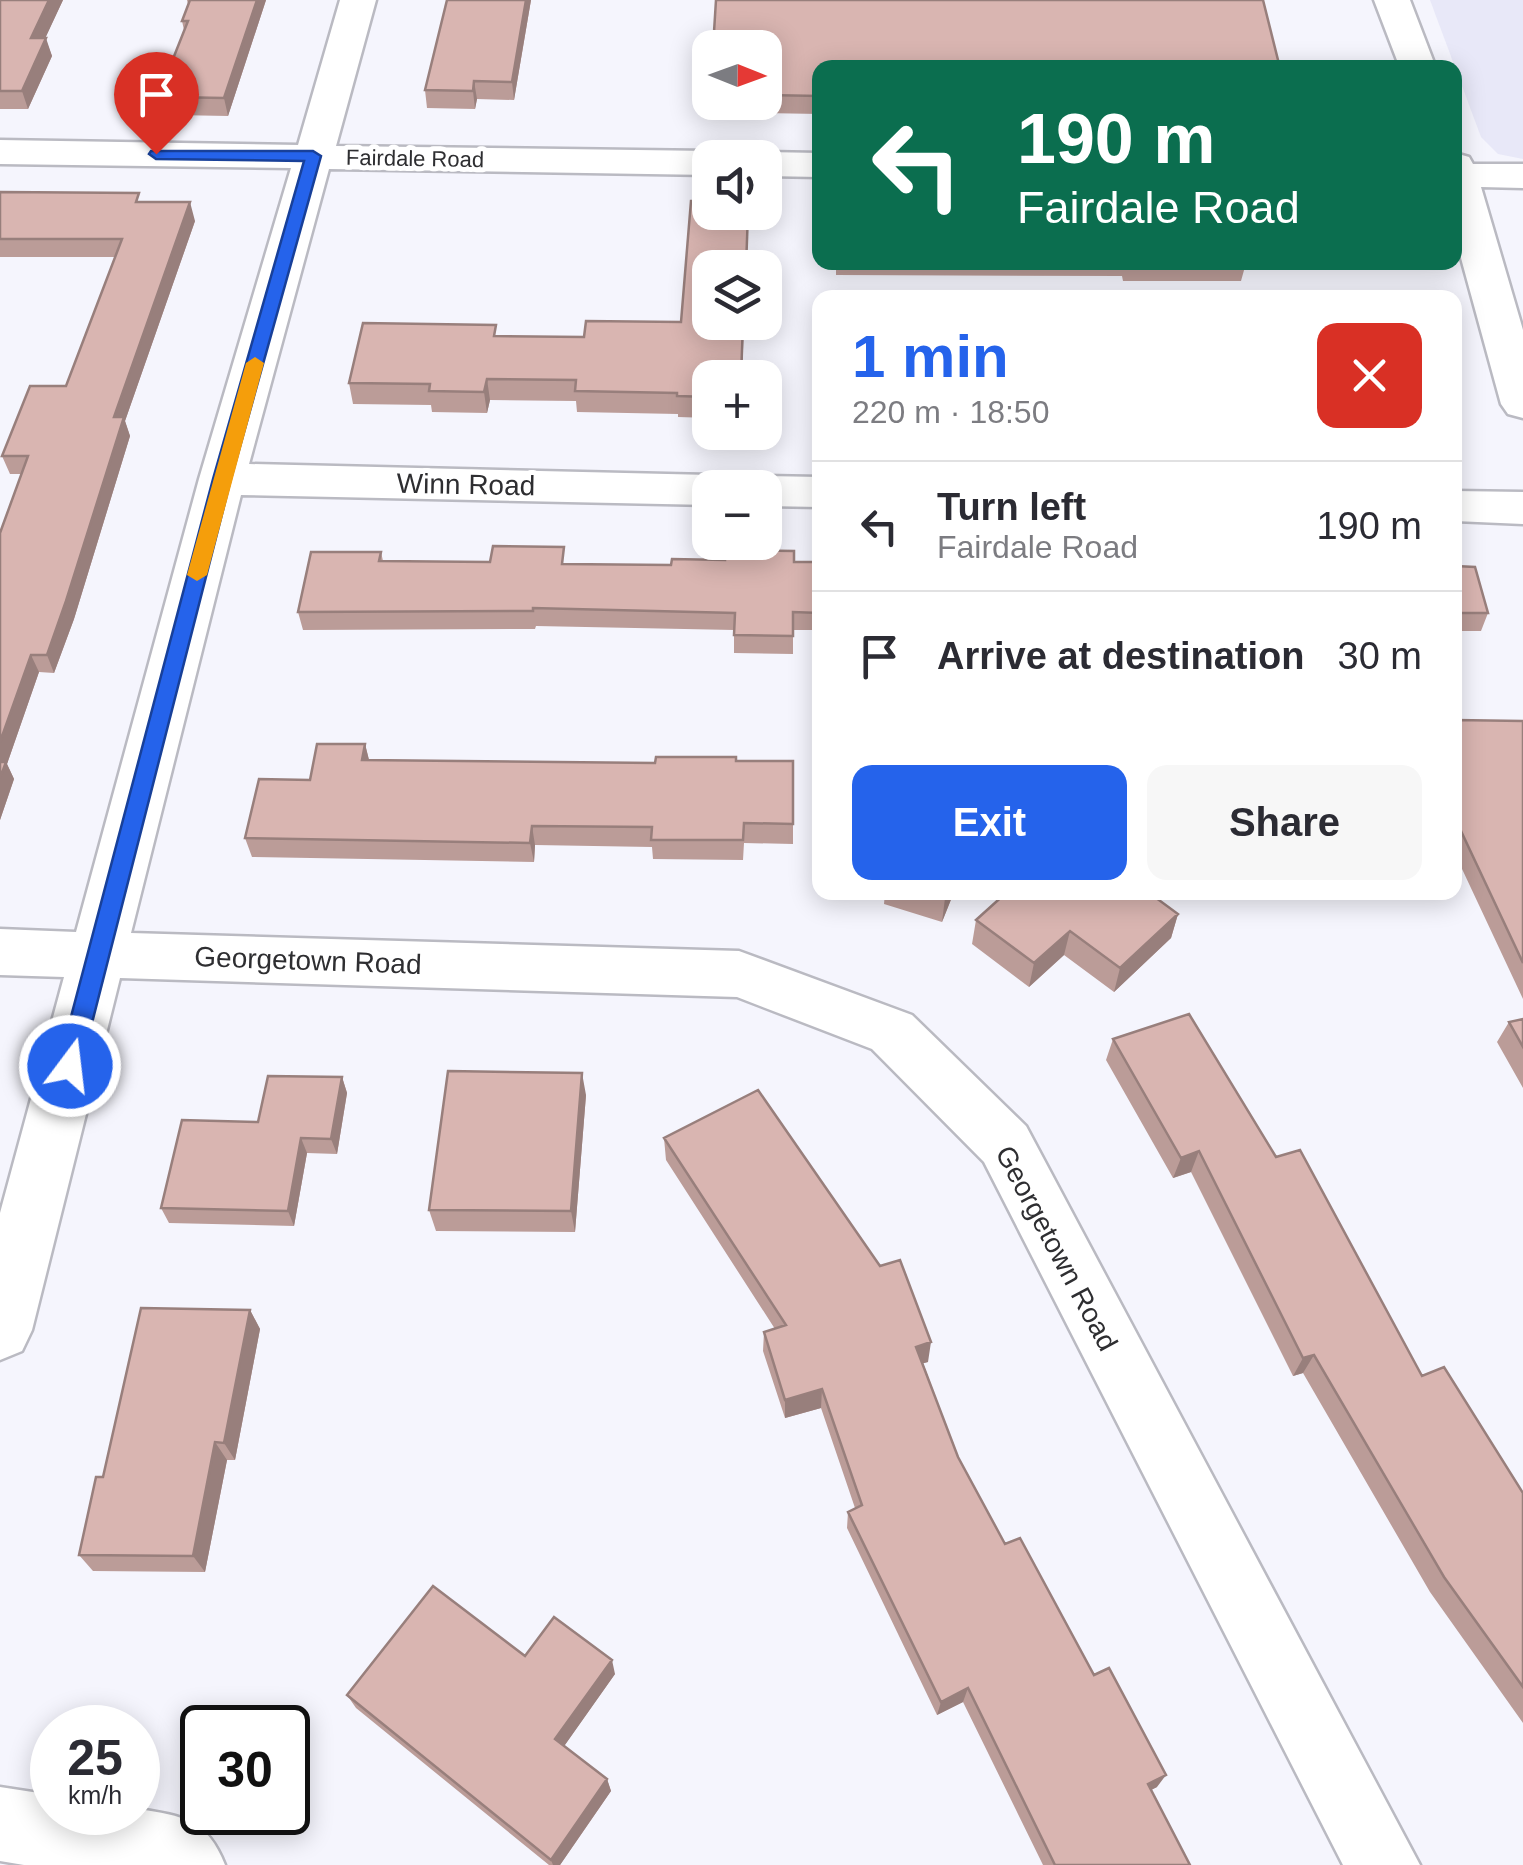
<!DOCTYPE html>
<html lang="en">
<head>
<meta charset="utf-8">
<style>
  :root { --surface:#fff; --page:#f7f7f7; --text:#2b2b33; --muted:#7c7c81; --line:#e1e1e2; --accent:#2563eb }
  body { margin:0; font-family:Helvetica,sans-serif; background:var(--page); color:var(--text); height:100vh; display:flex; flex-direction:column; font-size:38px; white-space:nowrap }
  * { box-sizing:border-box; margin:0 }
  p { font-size:32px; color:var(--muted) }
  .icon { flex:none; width:55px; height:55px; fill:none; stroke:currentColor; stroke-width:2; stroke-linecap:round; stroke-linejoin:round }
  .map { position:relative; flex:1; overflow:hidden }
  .sheet { position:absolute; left:812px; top:290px; width:650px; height:610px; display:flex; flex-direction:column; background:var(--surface); border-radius:20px; box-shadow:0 5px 25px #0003 }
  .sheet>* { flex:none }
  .hud { position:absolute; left:812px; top:60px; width:650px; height:210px; border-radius:20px; box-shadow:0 5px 25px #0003; background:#0b6e4f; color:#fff; overflow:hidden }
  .needle { width:65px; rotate:91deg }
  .buttons { position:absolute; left:692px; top:30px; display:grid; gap:20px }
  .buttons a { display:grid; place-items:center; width:90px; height:90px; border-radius:20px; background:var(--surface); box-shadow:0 5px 25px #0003; font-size:50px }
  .speed { position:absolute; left:30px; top:1705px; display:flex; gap:20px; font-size:50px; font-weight:700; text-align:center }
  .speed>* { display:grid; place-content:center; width:130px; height:130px; border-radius:50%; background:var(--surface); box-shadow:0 5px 25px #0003; line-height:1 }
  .speed small { font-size:25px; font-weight:400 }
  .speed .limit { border:5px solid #111; border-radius:15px; background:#fff; color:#111 }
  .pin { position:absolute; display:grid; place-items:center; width:85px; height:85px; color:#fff; margin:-102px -42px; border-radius:50% 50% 50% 0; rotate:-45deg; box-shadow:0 0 10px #0007 }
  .pin .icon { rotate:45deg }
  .me { position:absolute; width:110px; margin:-55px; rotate:15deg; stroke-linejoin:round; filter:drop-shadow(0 0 8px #0008) }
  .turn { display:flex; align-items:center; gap:35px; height:210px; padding:0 40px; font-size:45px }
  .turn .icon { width:130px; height:130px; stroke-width:2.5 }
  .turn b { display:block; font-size:70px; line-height:85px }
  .round { display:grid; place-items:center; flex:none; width:105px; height:105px; border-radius:20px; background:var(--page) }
  .overview { display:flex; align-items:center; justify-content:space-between; height:170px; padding:0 40px }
  h1 { font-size:60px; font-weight:600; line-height:75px; color:var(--accent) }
  .action { display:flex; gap:20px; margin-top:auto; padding:20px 40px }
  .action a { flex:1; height:115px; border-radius:20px; background:var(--accent); color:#fff; font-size:40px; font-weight:600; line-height:115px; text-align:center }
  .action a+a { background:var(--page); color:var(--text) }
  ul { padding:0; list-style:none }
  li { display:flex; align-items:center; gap:30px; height:130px; padding:0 40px; border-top:2px solid var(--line) }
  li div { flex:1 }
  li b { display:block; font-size:38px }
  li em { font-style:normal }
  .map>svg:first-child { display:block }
</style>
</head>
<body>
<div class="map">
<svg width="1523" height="1865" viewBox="0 0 1523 1865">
  <rect width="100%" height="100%" fill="#f5f5fd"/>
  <!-- built -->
  <path fill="#e8e8f8" d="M1430,0H1523V159L1498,154L1481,137Z"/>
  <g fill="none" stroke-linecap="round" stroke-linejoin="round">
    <defs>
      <path id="minor" d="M340,0H376L336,146L710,151L725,158H710V175L329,169L249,464L710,475L726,479L731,488H710V505L241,495L131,933L739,951L912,1015L1026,1126L1420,1865H1343L984,1162L872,1049L737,997L120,978L32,1330L22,1351L0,1360V1213L64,977L0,975V929L76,932L199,479L291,168L0,164V140L298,145Z
        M1374,0H1410L1436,68H1400Z
        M765,152L820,153V177L765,176V158H750Z
        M1455,153L1469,157L1473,164H1523V188L1481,187L1523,330V418L1508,414L1501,404L1455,236Z
        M765,476L820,477V507L765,506V488H744L749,480Z
        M1455,491L1523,492V524L1455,521Z
        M0,1787L52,1795V1812H138V1809C183,1816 207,1819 225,1865H24L0,1861Z"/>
    </defs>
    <!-- minor casing -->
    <use href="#minor" stroke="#babac2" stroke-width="5"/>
    <!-- minor -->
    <use href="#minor" fill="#fff" fill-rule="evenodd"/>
  </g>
  <!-- wall -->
  <path fill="#bb9c98" d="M0,0H63L45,38L52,56L28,109H0Z
    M187,0H266L228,116L175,115L170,97L172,91L167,74L184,30L182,21L188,4Z
    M447,0H531L514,100L477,99L475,109L427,108L425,90Z
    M765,48L820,68V114L760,113V108L711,107L710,102H765Z
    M0,192L142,202L195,221L125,421L130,436L74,619L54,673L39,672L7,764L14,779L0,820V533L21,474H10L2,456L66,386L115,257H0Z
    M836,262L1246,263L1241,281H1123L1122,276L836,275Z
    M710,322H744L742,378H710V418L678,417V414L577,412L576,401L490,400L487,413L432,412L431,405L353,404L349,383L497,336L584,337Z
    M381,552L383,561L671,565L820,562V630H793V654L734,653V630L536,626L535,629L303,630L298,612Z
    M1455,566L1488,613L1481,631H1455Z
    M1455,720L1523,721V999L1455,854Z
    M365,744L369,760L655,763L793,761V844L744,843L743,860L653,859L652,847L535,845L534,862L252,857L245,838L310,780Z
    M885,892H954L942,922L884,904Z
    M1178,914L1171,938L1114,992L1064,955L1029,987L972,944L976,920Z
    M1523,1019V1088L1497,1042L1509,1022Z
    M1113,1039L1276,1157L1422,1376L1523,1493V1723L1430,1592L1303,1373L1293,1376L1191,1172L1173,1178L1106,1060Z
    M342,1077L347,1093L337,1154L307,1153L294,1226L169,1223L161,1208L258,1122Z
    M586,1095L575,1232L436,1231L429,1210Z
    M664,1138L928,1362L923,1363L958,1457L1005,1544L1157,1787L1151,1790L1190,1865H1043L963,1702L937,1715L847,1528L848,1512L855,1508L821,1408L785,1418L763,1351L764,1332L775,1329L666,1160Z
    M250,1310L260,1329L235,1460H227L205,1572L93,1571L79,1555L103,1477Z
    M525,1656L615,1674L564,1746L607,1779L611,1791L560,1865H549L356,1708L347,1695Z"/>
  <!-- shaded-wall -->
  <path fill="#987f7c" d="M49,0H63L37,56L31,38Z
    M257,0H266L228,116L224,98Z
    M526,0H531L514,100L512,82Z
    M46,38L52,56L28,109L22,91Z
    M474,81L477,99L475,109L473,91Z
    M190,202L195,221L125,421L130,436L74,619L54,673L47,655L114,417Z
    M487,379L490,400L487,413L484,392Z
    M31,655L39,672L7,764L14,779L0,820V742Z
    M365,744L370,764L362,760Z
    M532,826L535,845L534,862L530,843Z
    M948,892H954L942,922L945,898Z
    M1178,914L1171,938L1114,992L1120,968Z
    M1070,931L1064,955L1029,987L1034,963Z
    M582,1073L586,1095L575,1232L571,1211Z
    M342,1077L347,1093L337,1154L331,1139Z
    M301,1138L307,1153L294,1226L288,1211Z
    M1199,1151L1191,1172L1173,1178L1181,1158Z
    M250,1310L260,1329L235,1460L224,1443Z
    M931,1342L928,1362L913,1366L916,1347Z
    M1314,1355L1303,1373L1293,1376L1303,1358Z
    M822,1389L821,1408L785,1418V1400Z
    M215,1442L227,1460L205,1572L193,1556Z
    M612,1660L615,1674L560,1752L555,1739Z
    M968,1688L963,1702L937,1715L941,1702Z
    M1166,1775L1157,1787L1139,1796L1148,1784Z
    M607,1779L611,1791L560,1865H553L551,1860Z"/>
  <!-- building -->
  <path fill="#d9b5b1" stroke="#987f7c" stroke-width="2.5" d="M0,0H49L31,38H46L22,91H0Z
    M190,0H257L224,98L170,97L178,74H167L188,21H182Z
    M447,0H526L512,82L474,81L473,91L425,90Z
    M716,0H1263L1280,68H820V96L765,95V48H713Z
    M0,192L139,193L136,202H190L114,417H124L66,601L47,655H31L0,742V533L28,456H2L30,386H66L122,239H0Z
    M691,201H710V212H748L746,268H710V322H743L741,378H710V397L677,396V393L575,391L576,380L487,379L484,392L429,391L430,384L349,383L363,323L496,325L494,336L584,337L586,321L681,322Z
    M493,546L564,547L562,564L671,565L672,559L725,560V550L794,551V562H820V613L793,612V636L734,635L735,613L533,608V611L298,612L311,552H381L379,561L490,562Z
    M1455,566L1475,567L1488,613H1455Z
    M1455,720L1523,721V963L1461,831L1455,810Z
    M317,744H365L362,760L655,763L656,757H736V761H793V824L744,823L743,840H651L652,827L532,826L530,843L245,838L259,779L310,780Z
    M0,762H6L0,778Z
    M926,892H948L945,898Z
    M1007,892H1148L1178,914L1120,968L1070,931L1034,963L976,920Z
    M1189,1014L1276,1157L1300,1150L1422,1376L1444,1367L1523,1493V1687L1444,1577L1314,1355L1303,1358L1199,1151L1181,1158L1113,1039Z
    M1523,1019V1047L1509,1022Z
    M448,1071L582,1073L571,1211L429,1210Z
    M268,1076L342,1077L331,1139L301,1138L288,1211L161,1208L182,1120L258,1122Z
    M758,1090L880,1266L900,1260L931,1342L916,1347L958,1457L1005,1544L1020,1538L1094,1675L1109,1668L1166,1775L1148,1784L1190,1865H1055L968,1688L941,1702L848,1512L862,1505L822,1389L785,1400L764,1332L786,1325L664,1138Z
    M141,1308L250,1310L224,1443L215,1442L193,1556L79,1555L96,1477H103Z
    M433,1586L525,1656L554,1617L612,1660L555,1739L607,1779L551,1860L347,1695Z"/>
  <!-- route -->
  <path fill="#2563eb" stroke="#184099" stroke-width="2.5" d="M151,151H313L321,156L231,479L81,1066L78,1073H61L58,1066L213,479L304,161L156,159L149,154Z"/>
  <!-- slow -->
  <path fill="#f59e0b" d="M255,357L264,363L207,575L197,581L187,575L246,363Z"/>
  <g text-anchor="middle" stroke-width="10" stroke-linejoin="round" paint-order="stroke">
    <!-- far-street labels -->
    <g font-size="22" fill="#2e2e31" stroke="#fff">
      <text transform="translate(415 158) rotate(1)" y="8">Fairdale Road</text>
    </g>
    <!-- street labels -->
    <g font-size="28" fill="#2e2e31" stroke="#fff">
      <text transform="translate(466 484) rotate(1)" y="10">Winn Road</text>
      <text transform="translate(308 960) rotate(2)" y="10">Georgetown Road</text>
      <text transform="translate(1057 1248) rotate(62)" y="10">Georgetown Road</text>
    </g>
  </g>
</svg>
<div class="buttons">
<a><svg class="needle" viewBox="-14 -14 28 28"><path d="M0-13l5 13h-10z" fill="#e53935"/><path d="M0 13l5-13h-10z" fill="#7c7c81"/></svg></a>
<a><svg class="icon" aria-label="sound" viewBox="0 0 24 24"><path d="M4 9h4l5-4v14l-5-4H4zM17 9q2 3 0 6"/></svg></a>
<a><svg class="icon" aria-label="layers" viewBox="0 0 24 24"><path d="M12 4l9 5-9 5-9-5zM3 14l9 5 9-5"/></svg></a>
<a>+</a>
<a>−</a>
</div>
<div class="speed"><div>25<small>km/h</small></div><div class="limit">30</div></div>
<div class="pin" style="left:156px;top:154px;background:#d93025"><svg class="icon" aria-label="arrive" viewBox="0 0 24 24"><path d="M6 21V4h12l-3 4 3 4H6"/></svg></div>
<svg class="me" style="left:70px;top:1066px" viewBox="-20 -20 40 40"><circle r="17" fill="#2563eb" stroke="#fff" stroke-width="3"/><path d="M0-11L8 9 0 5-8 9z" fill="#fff"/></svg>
<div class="hud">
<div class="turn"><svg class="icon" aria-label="left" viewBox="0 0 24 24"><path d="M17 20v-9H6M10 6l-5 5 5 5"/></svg><div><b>190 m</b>Fairdale Road</div></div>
</div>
<section class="sheet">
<div class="overview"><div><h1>1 min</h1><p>220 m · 18:50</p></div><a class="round" style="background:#d93025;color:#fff"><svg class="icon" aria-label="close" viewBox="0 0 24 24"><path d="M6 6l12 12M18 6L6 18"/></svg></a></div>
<ul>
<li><svg class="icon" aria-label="left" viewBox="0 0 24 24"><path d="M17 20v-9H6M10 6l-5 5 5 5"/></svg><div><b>Turn left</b><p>Fairdale Road</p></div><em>190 m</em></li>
<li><svg class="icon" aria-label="arrive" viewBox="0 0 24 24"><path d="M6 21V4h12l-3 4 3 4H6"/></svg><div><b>Arrive at destination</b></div><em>30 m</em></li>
</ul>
<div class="action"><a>Exit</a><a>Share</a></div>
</section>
</div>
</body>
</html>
